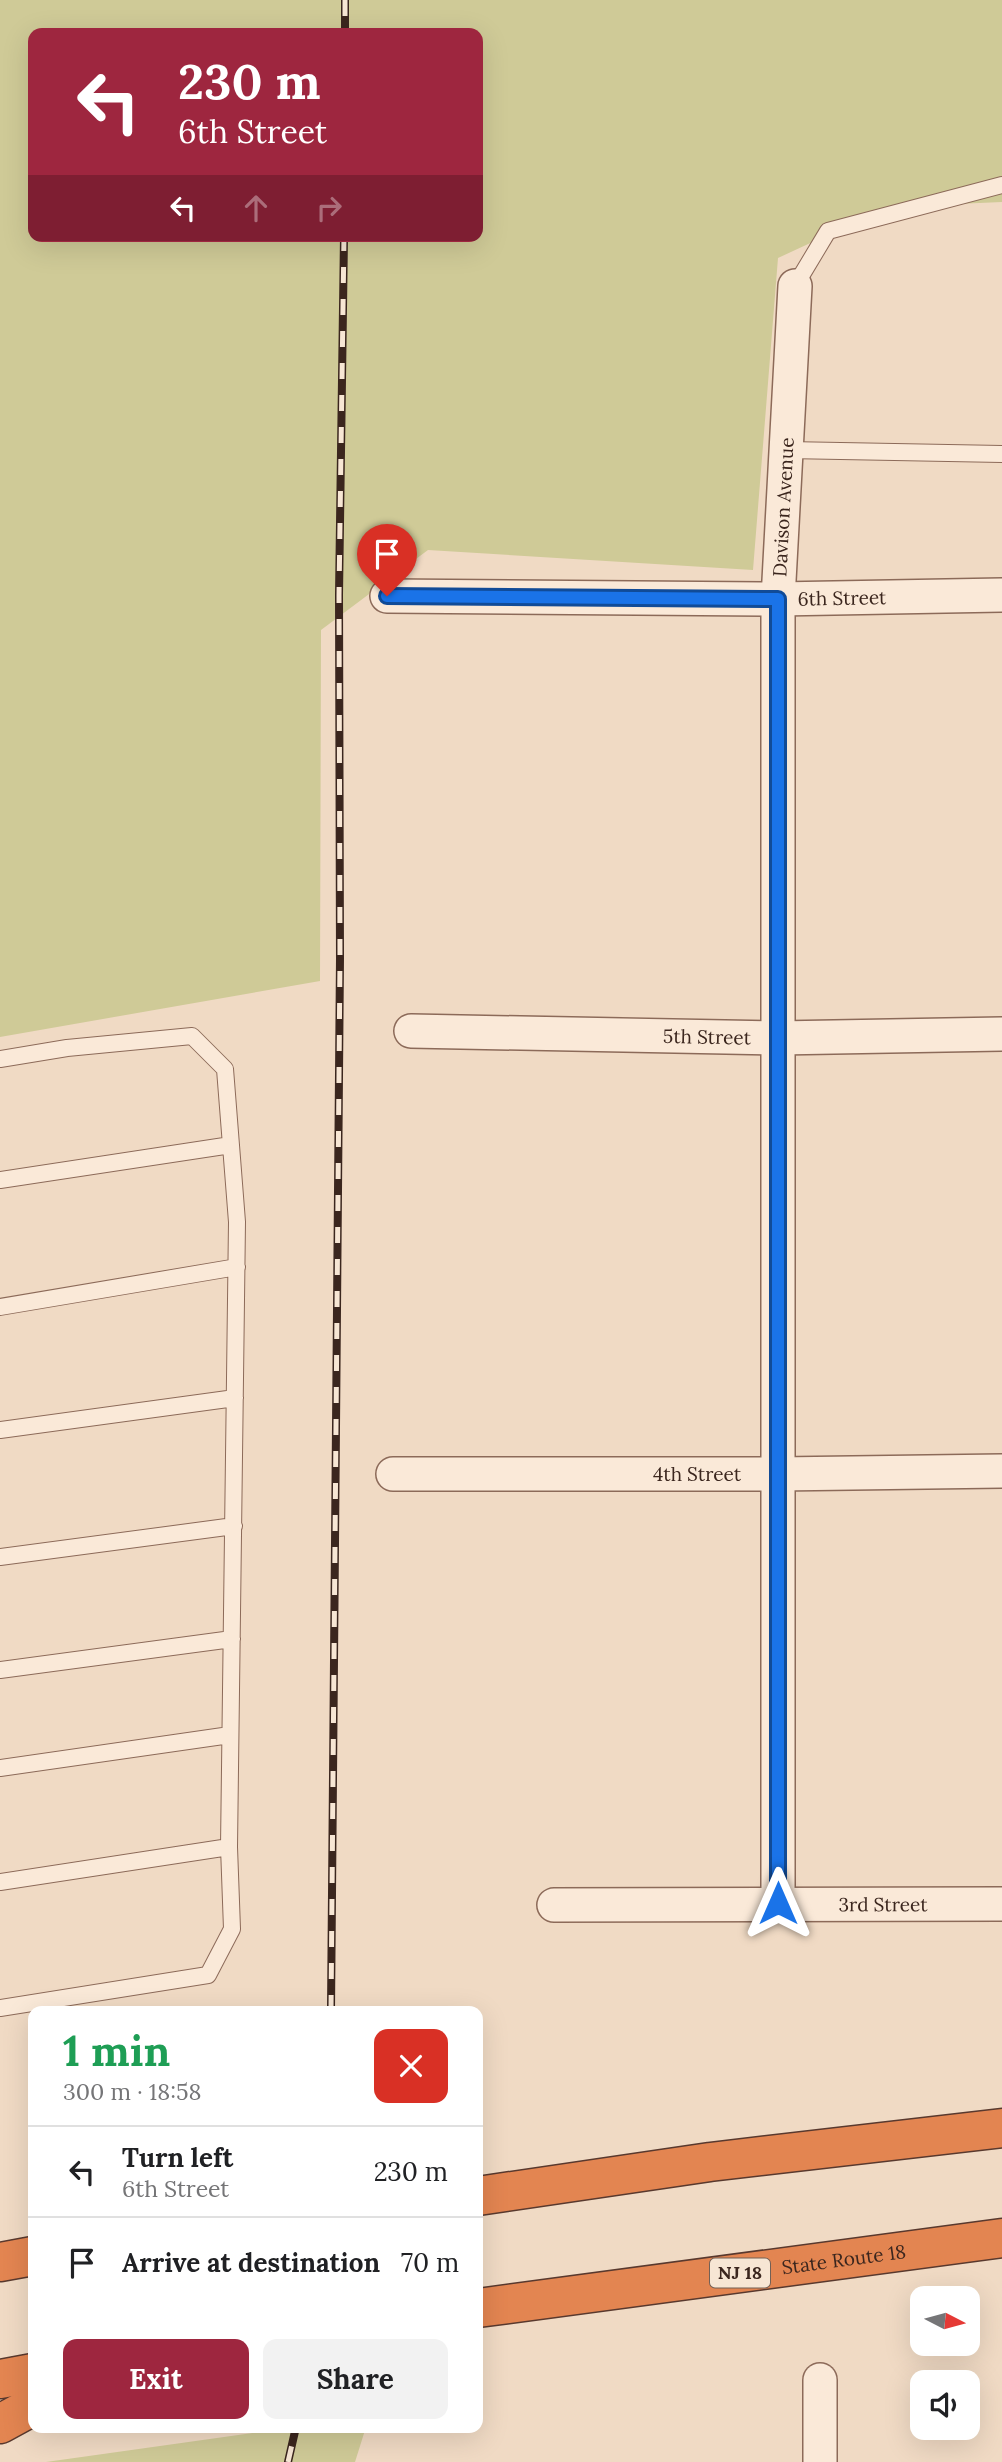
<!DOCTYPE html>
<html lang="en">
<head>
<meta charset="utf-8">
<style>
  :root { --surface:#fff; --page:#f2f2f2; --text:#202124; --muted:#757577; --line:#e0e0e0; --accent:#9e263f }
  body { margin:0; font-family:Lora,serif; background:var(--page); color:var(--text); height:100vh; display:flex; flex-direction:column; font-size:26px; white-space:nowrap }
  * { box-sizing:border-box; margin:0 }
  p { font-size:23px; color:var(--muted) }
  .icon { flex:none; width:38px; height:38px; fill:none; stroke:currentColor; stroke-width:2; stroke-linecap:round; stroke-linejoin:round }
  .map { position:relative; flex:1; overflow:hidden }
  .details { position:absolute; left:28px; top:2006px; width:455px; height:427px; display:flex; flex-direction:column; background:var(--surface); border-radius:14px; box-shadow:0 7px 28px #0002 }
  .details>* { flex:none }
  .hud { position:absolute; left:28px; top:28px; width:455px; height:214px; border-radius:14px; box-shadow:0 7px 28px #0002; background:#9e263f; color:#fff; overflow:hidden }
  .needle { width:46px; rotate:96deg }
  .buttons { position:absolute; left:910px; top:2286px; display:grid; gap:14px }
  .buttons a { display:grid; place-items:center; width:70px; height:70px; border-radius:14px; background:var(--surface); box-shadow:0 7px 28px #0002; font-size:35px }
  .pin { position:absolute; display:grid; place-items:center; width:60px; height:60px; color:#fff; margin:-72px -30px; border-radius:50% 50% 50% 0; rotate:-45deg; box-shadow:0 0 7px #0007 }
  .pin .icon { rotate:45deg }
  .me { position:absolute; width:77px; margin:-38px; rotate:0deg; stroke-linejoin:round; filter:drop-shadow(0 0 5px #0008) }
  .turn { display:flex; align-items:center; gap:24px; height:147px; padding:0 35px; font-size:32px }
  .turn .icon { width:91px; height:91px; stroke-width:2.5 }
  .turn b { display:block; font-size:49px; line-height:60px }
  .lanes { display:flex; align-items:center; height:66px; padding:0 35px; background:#0003; justify-content:center; gap:35px; direction:ltr }
  .lanes .off { opacity:.35 }
  .round { display:grid; place-items:center; flex:none; width:74px; height:74px; border-radius:14px; background:var(--page) }
  .head { display:flex; align-items:center; justify-content:space-between; height:119px; padding:0 35px }
  h1 { font-size:42px; font-weight:800; line-height:52px; color:#1e9e55 }
  .action { display:flex; gap:14px; margin-top:auto; padding:14px 35px }
  .action a { flex:1; height:80px; border-radius:14px; background:var(--accent); color:#fff; font-size:28px; font-weight:800; line-height:80px; text-align:center }
  .action a+a { background:var(--page); color:var(--text) }
  ul { padding:0; list-style:none }
  li { display:flex; align-items:center; gap:21px; height:91px; padding:0 35px; border-top:2px solid var(--line) }
  li div { flex:1 }
  li b { display:block; font-size:26px }
  li em { font-style:normal }
  .map>svg:first-child { display:block }
</style>
</head>
<body>
<div class="map">
<svg width="1002" height="2462" viewBox="0 0 1002 2462">
  <rect width="100%" height="100%" fill="#f0dac4"/>
  <!-- green -->
  <path fill="#cfca97" fill-rule="evenodd" d="M0,0H1002V202L888,207L778,258L753,570L428,550L321,630L320,981L0,1037ZM33,33H478V236H33Z
    M296,2427H366L355,2462H46Z"/>
  <g fill="none" stroke-linecap="round" stroke-linejoin="round">
    <defs>
      <path id="lane" d="M795,286L828,231L1002,185
        M787,450L1002,454
        M0,1059L67,1048L192,1036L225,1069L237,1222L229,1847L232,1929L208,1975L0,2008
        M0,1180L231,1145
        M0,1307L237,1267
        M0,1430L235,1398
        M0,1557L234,1526
        M0,1670L232,1639
        M0,1768L230,1735
        M0,1882L229,1847"/>
      <g id="street">
        <path id="s1" d="M387,596L778,599L1002,595"/>
        <path id="s2" d="M411,1031L778,1038L1002,1034"/>
        <path id="s3" d="M393,1474H778L1002,1471"/>
        <path id="s4" d="M778,1903V599L795,286"/>
        <path id="s5" d="M554,1905L1002,1904"/>
        <path d="M820,2380V2462"/>
      </g>
      <g id="highway">
        <path d="M478,2196L710,2162L1002,2128"/>
        <path d="M0,2262L33,2256"/>
        <path id="s6" d="M478,2308L1002,2238"/>
        <path d="M0,2379L33,2373"/>
        <path d="M0,2424L33,2406"/>
      </g>
    </defs>
    <!-- lane casing -->
    <use href="#lane" stroke="#8c6a59" stroke-width="18"/>
    <!-- street casing -->
    <use href="#street" stroke="#8c6a59" stroke-width="36"/>
    <!-- highway casing -->
    <use href="#highway" stroke="#59392e" stroke-width="41"/>
    <!-- lane -->
    <use href="#lane" stroke="#fae9d8" stroke-width="16"/>
    <!-- street -->
    <use href="#street" stroke="#fae9d8" stroke-width="33"/>
    <!-- highway -->
    <use href="#highway" stroke="#e38551" stroke-width="38"/>
    <defs>
      <path id="rail" d="M345,0V33
        M331,2011L340,958L339,595L344,236
        M288,2462L296,2427"/>
    </defs>
    <!-- rail casing -->
    <use href="#rail" stroke="#3b261e" stroke-width="8"/>
    <!-- rail -->
    <use href="#rail" stroke="#f7e6d4" stroke-width="5" stroke-dasharray="16" stroke-linecap="butt"/>
  </g>
  <g fill="none" stroke-linecap="round" stroke-linejoin="round">
    <defs>
      <path id="route" d="M387,596L778,599V1903"/>
    </defs>
    <!-- route casing -->
    <use href="#route" stroke="#114b97" stroke-width="18"/>
    <!-- route -->
    <use href="#route" stroke="#1a73e8" stroke-width="12"/>
  </g>
  <g text-anchor="middle" stroke-width="5" stroke-linejoin="round" paint-order="stroke">
    <!-- shield labels -->
    <rect fill="#f7e6d4" stroke="#736055" stroke-width="2" x="710" y="2258.5" width="60" height="29" rx="5"/>
    <g font-size="18" font-weight="bold" fill="#3b261e">
      <text x="740" y="2279">NJ 18</text>
    </g>
    <!-- street labels -->
    <g font-size="19" fill="#3b261e" stroke="#f7e6d4">
      <text dy="7" stroke="none"><textPath href="#s4" startOffset="1396">Davison Avenue</textPath></text>
      <text dy="7" stroke="none"><textPath href="#s1" startOffset="455">6th Street</textPath></text>
      <text dy="7" stroke="none"><textPath href="#s2" startOffset="296">5th Street</textPath></text>
      <text dy="7" stroke="none"><textPath href="#s3" startOffset="304">4th Street</textPath></text>
      <text dy="7" stroke="none"><textPath href="#s5" startOffset="329">3rd Street</textPath></text>
      <text dy="7" stroke="none"><textPath href="#s6" startOffset="369">State Route 18</textPath></text>
    </g>
  </g>
</svg>
<div class="buttons">
<a><svg class="needle" viewBox="-14 -14 28 28"><path d="M0-13l5 13h-10z" fill="#e53935"/><path d="M0 13l5-13h-10z" fill="#757577"/></svg></a>
<a><svg class="icon" aria-label="sound" viewBox="0 0 24 24"><path d="M4 9h4l5-4v14l-5-4H4zM17 9q2 3 0 6"/></svg></a>
</div>
<div class="pin" style="left:387px;top:596px;background:#d93025"><svg class="icon" aria-label="arrive" viewBox="0 0 24 24"><path d="M6 21V4h12l-3 4 3 4H6"/></svg></div>
<svg class="me" style="left:778px;top:1903px" viewBox="-20 -20 40 40"><path d="M0-17L14 15 0 8-14 15z" fill="#1a73e8" stroke="#fff" stroke-width="4"/></svg>
<div class="hud">
<div class="turn"><svg class="icon" aria-label="left" viewBox="0 0 24 24"><path d="M17 20v-9H6M10 6l-5 5 5 5"/></svg><div><b>230 m</b>6th Street</div></div>
<div class="lanes"><svg class="icon" aria-label="left" viewBox="0 0 24 24"><path d="M17 20v-9H6M10 6l-5 5 5 5"/></svg><svg class="icon off" aria-label="ahead" viewBox="0 0 24 24"><path d="M12 20V5M6 11l6-6 6 6"/></svg><svg class="icon off" aria-label="right" viewBox="0 0 24 24"><path d="M7 20v-9h11M14 6l5 5-5 5"/></svg></div>
</div>
<section class="details">
<div class="head"><div><h1>1 min</h1><p>300 m · 18:58</p></div><a class="round" style="background:#d93025;color:#fff"><svg class="icon" aria-label="close" viewBox="0 0 24 24"><path d="M6 6l12 12M18 6L6 18"/></svg></a></div>
<ul>
<li><svg class="icon" aria-label="left" viewBox="0 0 24 24"><path d="M17 20v-9H6M10 6l-5 5 5 5"/></svg><div><b>Turn left</b><p>6th Street</p></div><em>230 m</em></li>
<li><svg class="icon" aria-label="arrive" viewBox="0 0 24 24"><path d="M6 21V4h12l-3 4 3 4H6"/></svg><div><b>Arrive at destination</b></div><em>70 m</em></li>
</ul>
<div class="action"><a>Exit</a><a>Share</a></div>
</section>
</div>
</body>
</html>
